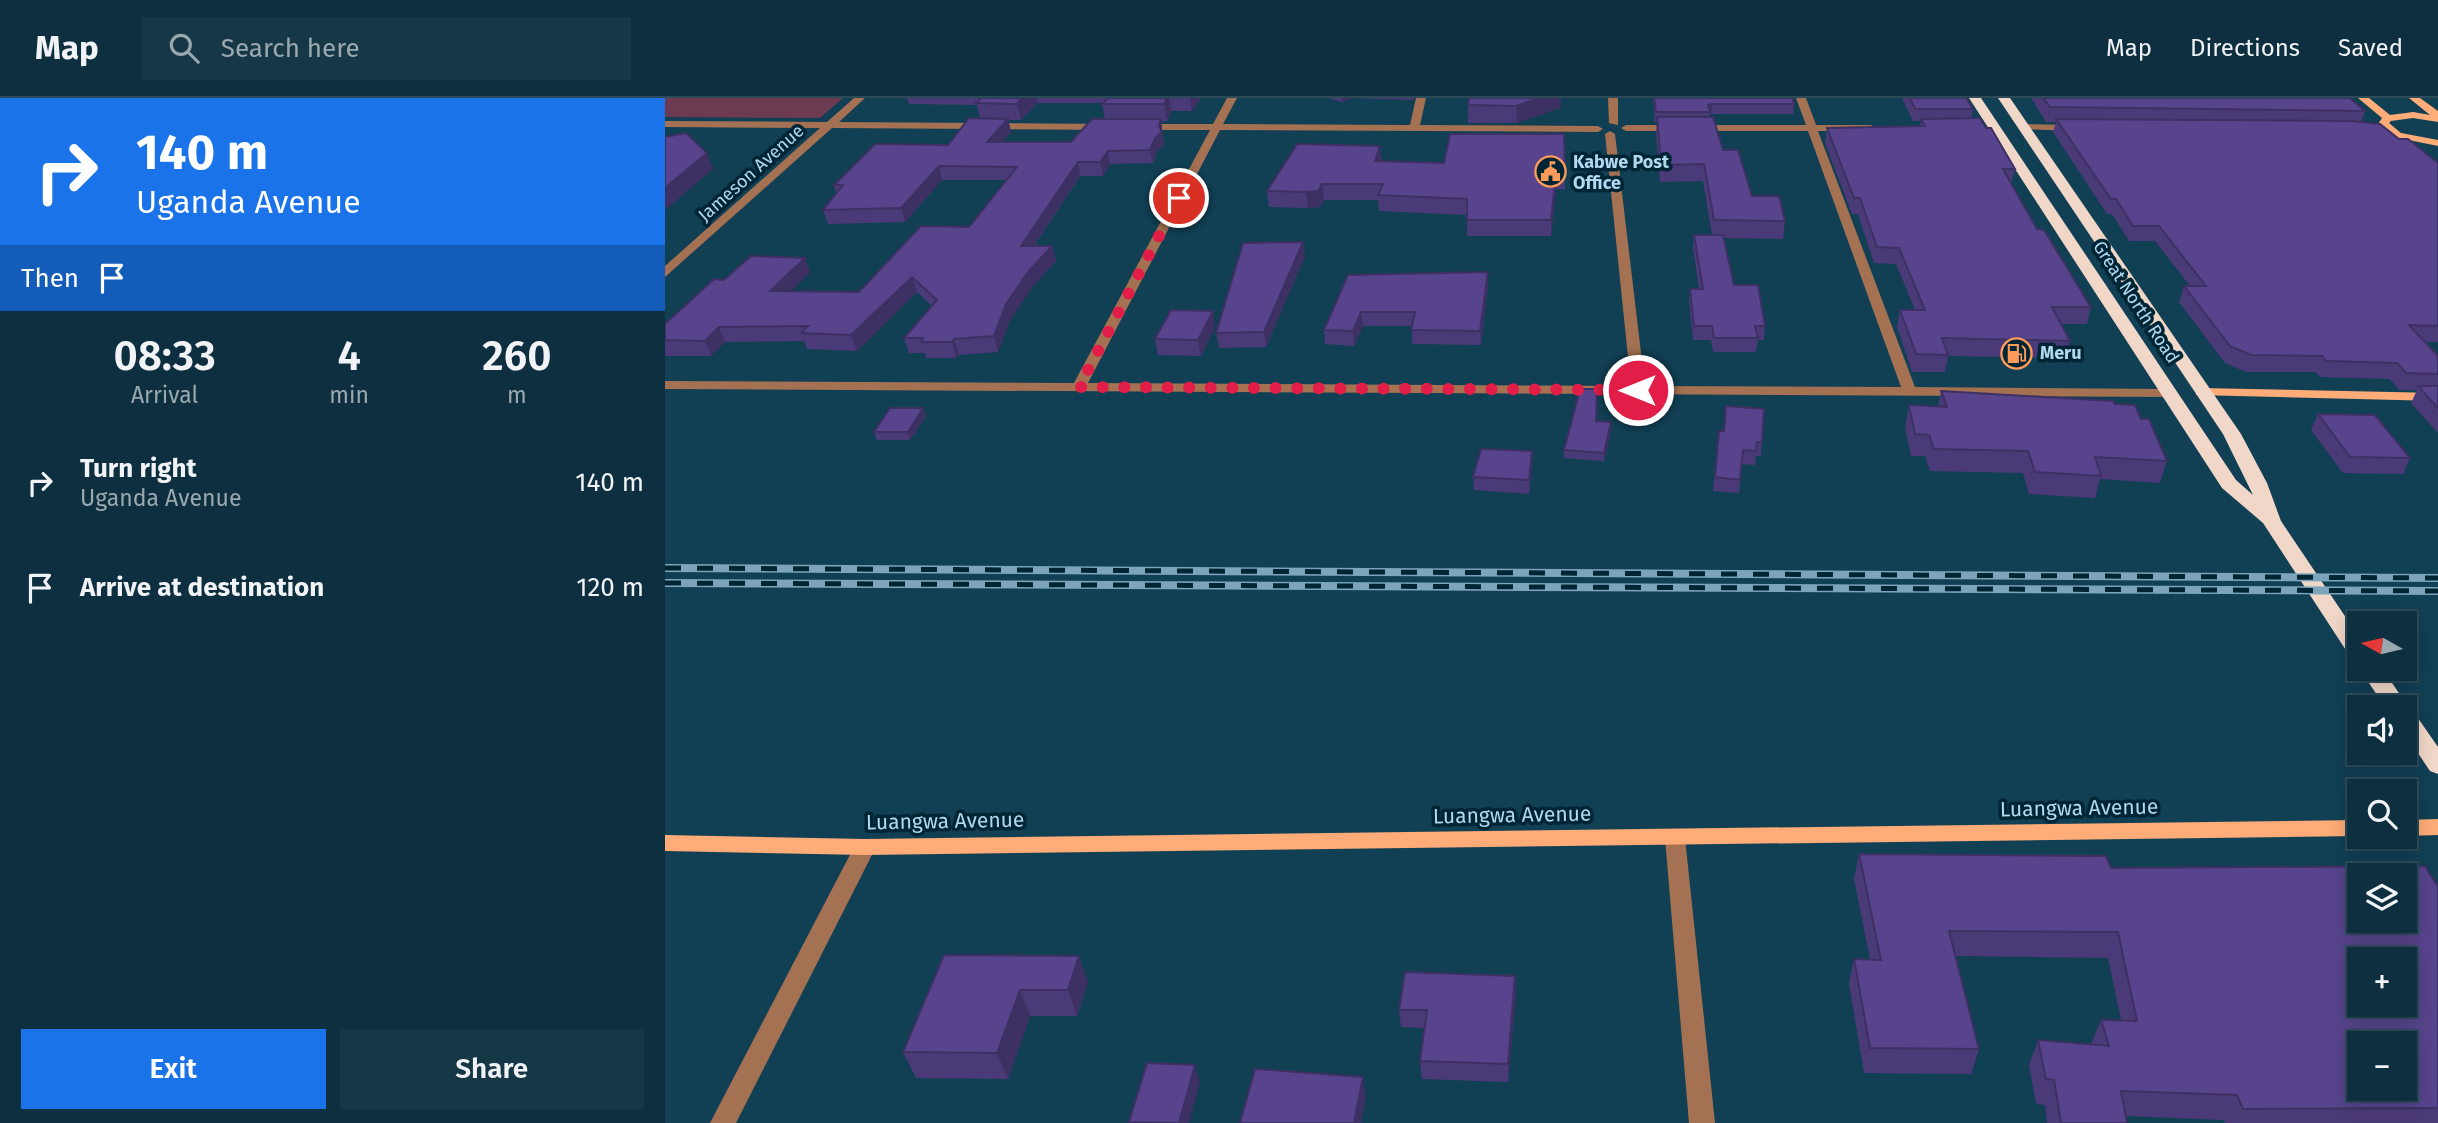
<!DOCTYPE html>
<html lang="en">
<head>
<meta charset="utf-8">
<style>
  :root { --surface:#0d2f3f; --page:#163746; --text:#f1f3f6; --muted:#9aa9b0; --line:#2d4a59; --accent:#1a73e8 }
  body { margin:0; font-family:"Fira Sans",sans-serif; background:var(--page); color:var(--text); height:100vh; display:flex; flex-direction:column; font-size:26px; white-space:nowrap }
  * { box-sizing:border-box; margin:0 }
  p { font-size:23px; color:var(--muted) }
  .icon { flex:none; width:38px; height:38px; fill:none; stroke:currentColor; stroke-width:2; stroke-linecap:round; stroke-linejoin:round }
  .map { position:relative; flex:1; overflow:hidden }
  .drawer { display:flex; flex-direction:column; background:var(--surface); width:665px }
  .drawer>* { flex:none }
  .banner { background:#1a73e8; color:#fff; overflow:hidden }
  .needle { width:46px; rotate:278deg }
  .fabs { position:absolute; left:1682px; top:513px; display:grid; gap:14px }
  .fabs a { display:grid; place-items:center; width:70px; height:70px; border-radius:0px; background:var(--surface); box-shadow:0 4px 18px #0003,0 0 0 2px var(--line); font-size:35px }
  .pin { position:absolute; display:grid; place-items:center; width:60px; height:60px; color:#fff; margin:-30px; border:4px solid #fff; border-radius:50%; box-shadow:0 2px 7px #0007 }
  .me { position:absolute; width:77px; margin:-38px; rotate:270deg; stroke-linejoin:round; filter:drop-shadow(0 0 5px #0008) }
  .turn { display:flex; align-items:center; gap:24px; height:147px; padding:0 21px; font-size:32px }
  .turn .icon { width:91px; height:91px; stroke-width:2.5 }
  .turn b { display:block; font-size:49px; line-height:60px }
  .then { display:flex; align-items:center; height:66px; padding:0 21px; background:#0003; gap:14px; font-size:26px }
  .eta { display:flex; justify-content:space-evenly; align-items:center; height:119px; text-align:center }
  .eta b { font-size:42px; font-weight:600; line-height:49px }
  .action { display:flex; gap:14px; margin-top:auto; padding:14px 21px }
  .action a { flex:1; height:80px; border-radius:0px; background:var(--accent); color:#fff; font-size:28px; font-weight:600; line-height:80px; text-align:center }
  .action a+a { background:var(--page); color:var(--text) }
  ul { padding:0; list-style:none }
  li { display:flex; align-items:center; gap:21px; height:105px; padding:0 21px }
  li div { flex:1 }
  li b { display:block; font-size:26px }
  li em { font-style:normal }
  header { display:flex; align-items:center; gap:42px; box-sizing:border-box; height:98px; padding:0 35px; background:var(--surface); border-bottom:2px solid var(--line) }
  header strong { font-size:33px }
  nav { display:flex; gap:38px; margin-inline-start:auto; font-size:24px }
  .search { width:490px; height:63px; background:var(--page); display:flex; align-items:center; gap:18px; box-sizing:border-box; padding:0 24px; border-radius:0px; color:var(--muted); font-size:26px }
  main { display:flex; flex:1; min-height:0 }
  .map>svg:first-child { display:block }
</style>
</head>
<body>
<header>
<strong>Map</strong>
<div class="search"><svg class="icon" aria-label="search" viewBox="0 0 24 24"><circle cx="10" cy="10" r="6"/><path d="M15 15l6 6"/></svg>Search here</div>
<nav><a>Map</a><a>Directions</a><a>Saved</a></nav>
</header>
<main>
<section class="drawer">
<div class="banner">
<div class="turn"><svg class="icon" aria-label="right" viewBox="0 0 24 24"><path d="M7 20v-9h11M14 6l5 5-5 5"/></svg><div><b>140 m</b>Uganda Avenue</div></div>
<div class="then">Then<svg class="icon" aria-label="arrive" viewBox="0 0 24 24"><path d="M6 21V4h12l-3 4 3 4H6"/></svg></div>
</div>
<div class="eta">
<div><b>08:33</b><p>Arrival</p></div>
<div><b>4</b><p>min</p></div>
<div><b>260</b><p>m</p></div>
</div>
<ul>
<li><svg class="icon" aria-label="right" viewBox="0 0 24 24"><path d="M7 20v-9h11M14 6l5 5-5 5"/></svg><div><b>Turn right</b><p>Uganda Avenue</p></div><em>140 m</em></li>
<li><svg class="icon" aria-label="arrive" viewBox="0 0 24 24"><path d="M6 21V4h12l-3 4 3 4H6"/></svg><div><b>Arrive at destination</b></div><em>120 m</em></li>
</ul>
<div class="action"><a>Exit</a><a>Share</a></div>
</section>
<div class="map">
<svg width="1773" height="1025" viewBox="0 0 1773 1025">
  <rect width="100%" height="100%" fill="#113f54"/>
  <!-- green -->
  <path fill="#6d3b51" d="M0,0H178L155,20L0,19Z"/>
  <g fill="none" stroke-linecap="round" stroke-linejoin="round">
    <!-- minor -->
    <path fill="#a47152" fill-rule="evenodd" d="M189,0H200L174,24L444,26L449,29L444,32L167,30L0,179V168L155,30L0,29V23L162,24Z
      M562,0H572L558,26L745,27L751,0H761L755,27L933,28L938,31L933,34L555,32L423,285L966,288L940,36L945,33L950,36L980,288L1236,289L1143,33H961L956,30L961,27H1141L1131,0H1141L1151,27H1206L1211,30L1206,33H1153L1250,289L1503,291L1510,295L1503,299L0,291V283L409,285L545,32H476L471,29L476,26H548Z
      M943,0H953V27L944,25Z
      M1359,26L1412,27L1417,30L1412,33L1355,31L1354,29Z
      M1010,732L1017,734L1020,740L1050,1025H1024L1000,740L1003,734Z
      M200,741L207,743L211,749L71,1025H45L189,749L193,743Z"/>
    <!-- major -->
    <path fill="#ffac78" fill-rule="evenodd" d="M1693,0H1704L1725,17L1748,14L1765,17L1744,0H1755L1773,13V24L1748,20L1726,23L1724,25L1736,35L1773,42V48L1729,39L1713,26L1717,20Z
      M1536,290L1773,295V303L1531,297V291Z
      M1773,721V737L1740,738V722Z
      M1694,722V738L200,757L0,753V737L200,741Z"/>
    <!-- highway -->
    <path fill="#f1d7c8" fill-rule="evenodd" d="M1304,0H1316L1571,382L1588,397L1558,336L1333,0H1345L1576,336L1602,385L1616,423L1694,539V562L1686,560L1598,425L1557,390Z
      M1694,570H1717L1740,604L1742,612L1748,613L1773,649V676L1765,673L1740,636V609H1720Z"/>
    <defs>
      <path id="rail" d="M0,470L1773,480
        M0,485L1773,493"/>
    </defs>
    <!-- rail casing -->
    <use href="#rail" stroke="#7ca5bb" stroke-width="8"/>
    <!-- rail -->
    <use href="#rail" stroke="#002535" stroke-width="5" stroke-dasharray="16" stroke-linecap="butt"/>
  </g>
  <!-- wall -->
  <path fill="#4b3a78" fill-rule="evenodd" d="M242,0H536L527,13H506L502,23H496L499,47L492,53L488,65L445,66L438,78H415L369,148H387L391,163L367,189L345,222L333,254L294,257L291,260H261L260,255H244L239,240L267,208L252,194L192,253L142,251L139,243L60,244L46,258H0V226L59,182L140,160L145,174L126,193L194,194L304,129L342,82H277L240,124L163,126L158,112L171,95L169,87L283,47L315,20L312,7L244,6ZM372,5H438L437,6L440,21L406,44H337L346,34L343,22H356Z
    M663,0H749L748,2L686,0L677,4Z
    M804,0H896L895,10L852,25H803V7Z
    M988,0H1127L1129,6L1128,16H1045L1044,19L1058,52L1087,98L1120,123L1118,141L1059,140L1069,187L1100,228L1099,242H1093L1091,254H1048L1046,242H1028L1024,204L1025,191H1034L1028,150L1029,137H1047L1038,83L995,84L991,36L992,24H990Z
    M1237,0H1301L1308,11L1306,20L1321,30L1350,71L1346,86L1372,131L1426,209L1422,226H1396L1405,243L1400,260L1283,258L1280,274H1247L1232,229L1235,212H1250L1231,166L1209,165L1193,116H1187L1160,45L1162,30L1255,28L1256,23H1248Z
    M1366,0H1685L1700,13L1696,24L1734,41L1773,65V244H1760L1773,258V335L1746,305L1752,292H1734L1725,281L1655,279L1651,274H1581L1560,265L1514,204L1519,188H1525L1490,143H1464L1447,116H1442L1388,34L1391,24H1381Z
    M715,48L717,63L900,76V91H891L886,138H802V117L714,113L713,102H659L655,109L643,110L604,109L602,93Z
    M638,144L640,158L601,249L554,250L551,235Z
    M683,177L823,188L816,247L747,246V228H698L689,248L660,246L659,232Z
    M550,228L536,258L493,257L490,241Z
    M1276,293L1450,306L1476,321L1502,363L1495,385L1435,381L1430,400L1364,396L1358,375L1265,373L1260,358H1246L1240,329L1244,307L1273,309Z
    M258,310L261,318L245,342H212L209,334Z
    M1653,316L1745,360L1738,376L1678,375L1646,332Z
    M931,323L946,324V332L939,363L899,360V352Z
    M1054,333L1097,344L1096,358H1091L1090,367L1077,366L1074,395L1048,393Z
    M867,366L864,396L809,392L808,379Z
    M1194,756L1773,789V1025H1560L1558,1022L1461,1018L1462,1025H1382L1380,1007L1371,1006L1364,967L1373,942L1426,946L1436,922H1456L1443,860L1290,858L1314,951L1306,976L1199,975L1184,886L1189,861H1205L1189,781Z
    M279,857L423,884L412,918H365L343,981L251,980L238,954Z
    M850,878L851,896L843,984L757,981L755,963L760,930L736,929L734,912Z"/>
  <!-- shaded-wall -->
  <path fill="#3d3062" d="M357,0H371L372,5L356,22L352,6Z
    M502,0H504L506,13L502,23L499,6Z
    M525,0H536L527,13Z
    M677,0H686L677,4Z
    M874,0H896L895,10L852,25L851,8Z
    M1047,6L1046,16H1045L1043,7Z
    M343,21L346,34L325,57L322,44Z
    M496,21L499,47L492,53L488,65L485,52Z
    M715,48L717,63H710Z
    M443,53L445,66L438,78L435,64Z
    M42,55L48,71L0,112V90Z
    M413,64L415,78L359,162L356,148Z
    M274,68L277,82L240,124L236,110Z
    M891,76V91L886,138V122Z
    M657,86L659,102L655,109L643,110L641,94Z
    M638,144L640,158L601,249L599,234Z
    M387,148L391,163L367,189L345,222L333,254L329,238L341,206L363,174Z
    M140,160L145,174L110,208L105,193Z
    M823,174V188L816,247L815,233Z
    M247,179L252,194L192,253L186,237Z
    M548,213L550,228L536,258L533,242Z
    M696,214L698,228L689,248L688,233Z
    M54,229L60,244L46,258L40,243Z
    M289,241L294,257L291,260L287,244Z
    M258,310L261,318L245,342L243,334Z
    M946,324V332L939,363V355Z
    M867,353V366L864,396V382Z
    M414,858L423,884L412,918L403,892Z
    M850,878L851,896L843,984V966Z
    M355,892L365,918L343,981L332,955Z
    M530,967L535,985L524,1025H514Z
    M698,979L701,1000L696,1025H689Z"/>
  <!-- building -->
  <path fill="#57448c" stroke="#3d3062" stroke-width="2" fill-rule="evenodd" d="M316,0H357L352,6L311,5Z
    M443,0H502L499,6H437Z
    M804,0H874L851,8L803,7Z
    M989,0H1127L1129,6H1047L1043,7L1045,14H991Z
    M1245,0H1301L1308,11H1250Z
    M1378,0H1685L1700,13L1385,9Z
    M992,19H1048L1058,52H1073L1087,98H1114L1120,123L1049,122L1039,66L996,67Z
    M304,20L343,21L322,44H406L427,21H496L494,28L497,34L490,40L485,52L443,53L435,64H413L356,148H387L363,174L341,206L329,238L289,241L287,244H256L258,240H239L272,202L247,179L186,237L136,235L143,228L54,229L40,243L0,242V226L49,181L59,182L86,158L140,160L105,193L194,194L256,128L304,129L352,69L274,68L236,110L158,112L178,87H169L210,46L283,47Z
    M1315,20L1321,30H1326L1350,71H1338L1372,131L1379,132L1426,209H1387L1405,243L1277,240L1283,257L1251,256L1235,212H1260L1234,150L1212,149L1195,100H1189L1162,30L1260,28L1256,21Z
    M1391,21L1686,23L1715,26L1734,41H1743L1773,65V228L1744,227L1773,258V276L1741,275L1732,265L1661,263L1657,258L1586,257L1565,248L1519,188H1541L1494,128H1468L1451,101H1446Z
    M21,35L42,55L0,90V39Z
    M785,36H899L900,76H891L886,122H802V101L713,97L718,86H657L653,93L641,94L602,93L632,46L715,48L710,63L779,65Z
    M1029,137H1058L1069,187H1093L1100,228H1090L1093,240H1049L1047,228H1029L1025,191H1038Z
    M638,144L599,234L551,235L578,145Z
    M823,174L815,233L746,232L750,214H696L688,233L659,232L683,177Z
    M506,212L548,213L533,242L490,241Z
    M1753,288H1773V310Z
    M915,291H932L931,323L946,324L939,355L899,352Z
    M1276,293L1448,303L1450,306L1470,307L1476,321H1484L1502,363L1430,359L1436,378L1370,374L1363,353L1269,351L1264,337L1250,336L1244,307L1282,309Z
    M1061,308L1099,311L1097,344H1092L1091,353L1078,352L1075,382L1050,379L1054,333H1059Z
    M225,310H258L243,334H209Z
    M1653,316L1710,317L1745,360L1685,359Z
    M816,351L867,353L864,382L808,379Z
    M1194,756L1441,758L1446,770L1760,768L1773,789V1010L1578,1011L1572,997L1456,993L1462,1025H1396L1389,982L1381,981L1373,942L1444,948L1436,922L1472,923L1453,834L1284,833L1314,951L1205,950L1189,861L1216,862ZM1694,777H1740V822H1694ZM1694,861H1740V906H1694ZM1694,945H1740V990H1694Z
    M279,857L414,858L403,892H355L332,955L238,954Z
    M740,874L850,878L843,966L755,963L762,912H734Z
    M482,965L530,967L514,1025L464,1024Z
    M590,971L698,979L689,1025H575Z"/>
  <g fill="none" stroke-linecap="round" stroke-linejoin="round">
    <!-- route -->
    <path stroke="#e11d48" stroke-width="12" stroke-dasharray="0 21.6" d="M514,100L414,289L973,292"/>
  </g>
  <!-- icons -->
  <defs>
    <symbol id="civic-ring" viewBox="-11 -11 22 22"><circle r="9.5" fill="#002535" stroke="#fe9b59" stroke-width="1.5"/><path d="M-.6-6.5H3V-4.5H.6V-3L4-1V1h2V6H-6V1h2V-1L-.6-3ZM-1.2 2.5V6h2.4V2.5Z" fill="#fe9b59"/></symbol>
    <symbol id="fuel-ring" viewBox="-11 -11 22 22"><circle r="9.5" fill="#002535" stroke="#fe9b59" stroke-width="1.5"/><path d="M-5.5-6h7V0h2V4h1.3V-2.5L3-4.5l.8-.8L6-3V5H2.5V1h-1V6h-7ZM-4.2-4.7v3.2H.2V-4.7Z" fill="#fe9b59"/></symbol>
  </defs>
  <g fill-rule="evenodd">
    <use href="#civic-ring" x="868" y="56" width="35" height="35"/>
    <use href="#fuel-ring" x="1334" y="238" width="35" height="35"/>
  </g>
  <g text-anchor="middle" stroke-width="7" stroke-linejoin="round" paint-order="stroke">
    <!-- far-poi labels -->
    <g font-size="18" font-weight="bold" fill="#b1d8ee" stroke="#002535" text-anchor="start">
      <text x="908" y="70">Kabwe Post<tspan x="908" dy="21">Office</tspan></text>
      <text x="1375" y="261">Meru</text>
    </g>
    <!-- far-street labels -->
    <g font-size="18" fill="#b1d8ee" stroke="#002535">
      <text transform="translate(86 75) rotate(-42)" y="6">Jameson Avenue</text>
      <text transform="translate(1471 204) rotate(57)" y="6">Great North Road</text>
    </g>
    <!-- street labels -->
    <g font-size="21" fill="#b1d8ee" stroke="#002535">
      <text transform="translate(1414 710) rotate(-1)" y="7">Luangwa Avenue</text>
      <text transform="translate(847 717) rotate(-1)" y="7">Luangwa Avenue</text>
      <text transform="translate(280 723) rotate(-1)" y="7">Luangwa Avenue</text>
    </g>
  </g>
</svg>
<div class="fabs">
<a><svg class="needle" viewBox="-14 -14 28 28"><path d="M0-13l5 13h-10z" fill="#e53935"/><path d="M0 13l5-13h-10z" fill="#9aa9b0"/></svg></a>
<a><svg class="icon" aria-label="sound" viewBox="0 0 24 24"><path d="M4 9h4l5-4v14l-5-4H4zM17 9q2 3 0 6"/></svg></a>
<a><svg class="icon" aria-label="search" viewBox="0 0 24 24"><circle cx="10" cy="10" r="6"/><path d="M15 15l6 6"/></svg></a>
<a><svg class="icon" aria-label="layers" viewBox="0 0 24 24"><path d="M12 4l9 5-9 5-9-5zM3 14l9 5 9-5"/></svg></a>
<a>+</a>
<a>−</a>
</div>
<div class="pin" style="left:514px;top:100px;background:#d93025"><svg class="icon" aria-label="arrive" viewBox="0 0 24 24"><path d="M6 21V4h12l-3 4 3 4H6"/></svg></div>
<svg class="me" style="left:973px;top:292px" viewBox="-20 -20 40 40"><circle r="17" fill="#e11d48" stroke="#fff" stroke-width="3"/><path d="M0-11L8 9 0 5-8 9z" fill="#fff"/></svg>
</div>
</main>
</body>
</html>
